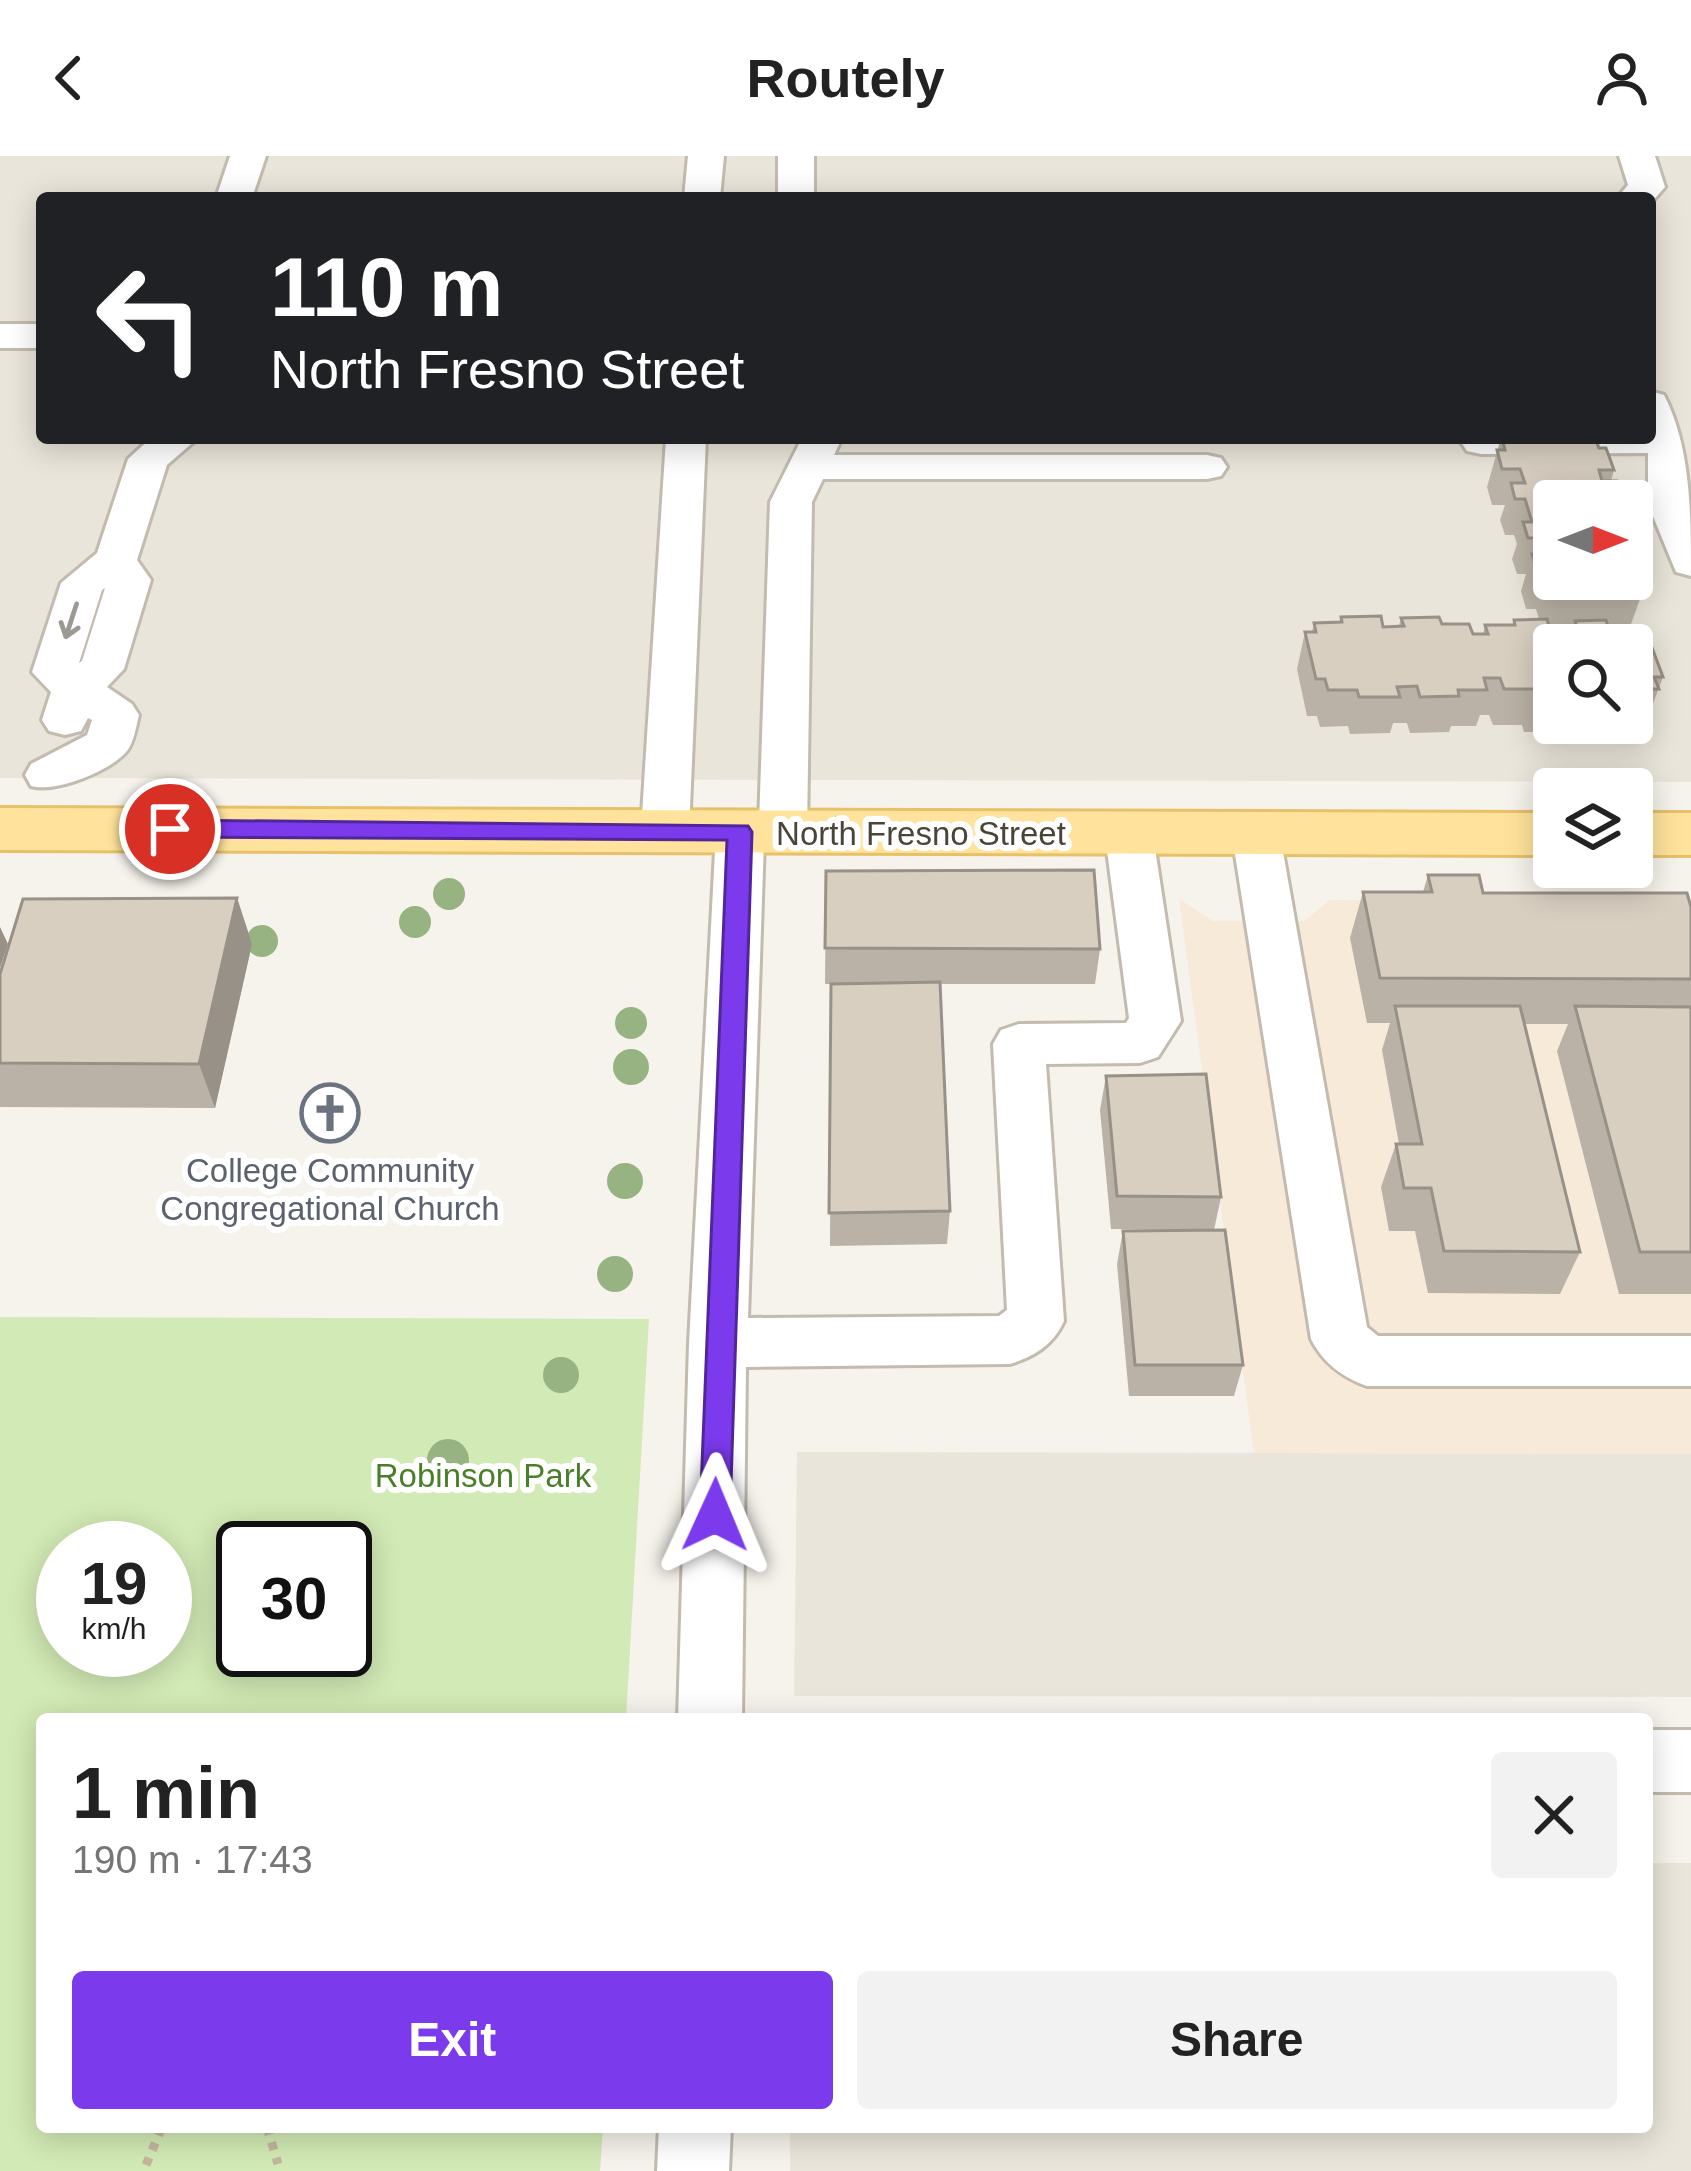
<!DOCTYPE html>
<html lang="en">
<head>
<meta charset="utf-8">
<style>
  :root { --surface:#fff; --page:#f2f2f2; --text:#222; --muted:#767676; --accent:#7c3aed }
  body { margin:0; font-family:Helvetica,sans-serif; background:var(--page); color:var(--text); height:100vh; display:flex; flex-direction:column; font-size:45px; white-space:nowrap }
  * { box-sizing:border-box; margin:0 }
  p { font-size:39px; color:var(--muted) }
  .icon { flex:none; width:66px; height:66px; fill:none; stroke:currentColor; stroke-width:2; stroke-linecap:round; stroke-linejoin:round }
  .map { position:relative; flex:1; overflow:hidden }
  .sheet { position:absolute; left:36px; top:1557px; width:1617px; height:420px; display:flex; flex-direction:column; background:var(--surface); border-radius:12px; box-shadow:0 6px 30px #0003 }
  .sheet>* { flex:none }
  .top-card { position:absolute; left:36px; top:36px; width:1620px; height:252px; border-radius:12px; box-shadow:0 6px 30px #0003; background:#202124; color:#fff; overflow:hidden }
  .needle { width:78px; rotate:90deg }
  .buttons { position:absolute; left:1533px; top:324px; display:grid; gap:24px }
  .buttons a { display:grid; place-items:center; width:120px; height:120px; border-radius:12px; background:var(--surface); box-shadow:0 6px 30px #0003; font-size:60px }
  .speed { position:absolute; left:36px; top:1365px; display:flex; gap:24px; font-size:60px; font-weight:700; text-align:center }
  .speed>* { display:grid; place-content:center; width:156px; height:156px; border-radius:50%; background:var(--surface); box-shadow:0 6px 30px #0003; line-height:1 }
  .speed small { font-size:30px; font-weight:400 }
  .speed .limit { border:6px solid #111; border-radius:18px; background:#fff; color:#111 }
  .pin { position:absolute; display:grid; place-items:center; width:102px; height:102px; color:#fff; margin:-51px; border:6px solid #fff; border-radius:50%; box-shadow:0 3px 12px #0007 }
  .me { position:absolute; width:132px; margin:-66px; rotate:1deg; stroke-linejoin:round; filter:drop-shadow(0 0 9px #0008) }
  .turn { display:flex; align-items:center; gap:42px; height:252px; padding:0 36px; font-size:54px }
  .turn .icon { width:156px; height:156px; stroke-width:2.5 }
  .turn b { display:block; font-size:84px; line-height:102px }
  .round { display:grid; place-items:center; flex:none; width:126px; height:126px; border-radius:12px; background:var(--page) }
  .overview { display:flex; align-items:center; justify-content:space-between; height:204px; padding:0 36px }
  h1 { font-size:72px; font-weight:700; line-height:90px }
  .cta { display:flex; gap:24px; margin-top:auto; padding:24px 36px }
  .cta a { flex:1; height:138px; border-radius:12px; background:var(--accent); color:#fff; font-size:48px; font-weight:700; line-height:138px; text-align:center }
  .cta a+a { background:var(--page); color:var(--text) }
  header { display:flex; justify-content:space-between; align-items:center; height:156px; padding:0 36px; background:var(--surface); font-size:54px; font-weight:700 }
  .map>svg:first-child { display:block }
</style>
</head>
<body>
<header><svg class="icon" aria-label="back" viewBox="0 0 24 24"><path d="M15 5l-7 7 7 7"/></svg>Routely<svg class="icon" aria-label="person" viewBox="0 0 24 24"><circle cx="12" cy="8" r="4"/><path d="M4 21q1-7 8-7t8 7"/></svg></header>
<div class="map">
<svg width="1691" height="2015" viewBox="0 0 1691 2015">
  <rect width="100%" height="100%" fill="#f6f3ec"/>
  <!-- residential -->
  <path fill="#eae5da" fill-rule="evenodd" d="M0,0H1691V626L0,622ZM42,42H1650V282H42ZM1554,345H1632V423H1554ZM1554,489H1632V567H1554Z
    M797,1296L1691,1298V1541L794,1540Z
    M1647,1707H1691V2015H790V1971H1647Z"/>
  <!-- commercial -->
  <path fill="#f7ead8" d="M1179,743L1213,765H1304L1330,744L1691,745V1298L1254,1297Z"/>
  <!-- green -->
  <path fill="#d2eab5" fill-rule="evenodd" d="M0,1161L649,1163L626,1563H42V1971H603L600,2015H0ZM63,1392H165V1494H63ZM243,1392H345V1494H243Z"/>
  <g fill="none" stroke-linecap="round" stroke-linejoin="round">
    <defs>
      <path id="minor" d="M230,0H266L252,42H216Z
        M688,0H724L720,42H684Z
        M778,0H814V42H778Z
        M1619,0H1655L1665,31L1650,48V42H1617L1628,29Z
        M0,168H42V192H0Z
        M1650,235L1664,239C1691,291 1691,358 1691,420L1676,416L1648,348V297L1481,298L1467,295L1461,286L1464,282H1650Z
        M151,282H198L167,309L137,404L151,424L124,513L107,531L132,548L139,559C136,571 134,586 127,595C111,615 55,637 31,630L25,619L31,608L87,579L92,564L88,562L81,575L65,579L49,575L42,564L51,536L32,516L61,427L97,397L128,303ZM105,432L82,505L79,507L102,434Z
        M666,282H706L689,675L682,687L665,692L648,687L641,675Z
        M802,282H842L834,299H1207L1221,302L1227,311L1221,320L1207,323H823L812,346L807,676L800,688L783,693L764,684L748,1162L999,1160L1007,1154L993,888L1001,874L1019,868L1126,867L1129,862L1105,679L1112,667L1129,662L1146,667L1153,679L1181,865L1158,901L1140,907L1046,908L1064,1165C1053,1189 1035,1200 1010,1208L746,1211L742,1563H678L689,1187L716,676L723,664L740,659L759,668L770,346Z
        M1256,662L1273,667L1280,679L1367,1171L1378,1180H1691V1230H1367C1342,1221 1323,1207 1311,1183L1232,679L1239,667Z
        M1647,1574H1691V1636H1647Z
        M659,1971H731L729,2015H657Z"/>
      <path id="major" d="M0,652L1554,657V699L0,694Z
        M1632,657H1691V699H1632Z"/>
    </defs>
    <!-- minor casing -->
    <use href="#minor" stroke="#c2bbae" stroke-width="6"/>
    <!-- major casing -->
    <use href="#major" stroke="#e6c16a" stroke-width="6"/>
    <!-- path -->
    <path stroke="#c4b79f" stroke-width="9" stroke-dasharray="8 8" stroke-linecap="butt" d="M267,1971L278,2008
      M146,2009L162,1971"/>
    <!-- minor -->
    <use href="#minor" fill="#fff" fill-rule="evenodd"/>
    <!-- major -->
    <use href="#major" fill="#ffe39c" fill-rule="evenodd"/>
  </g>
  <!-- trees -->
  <g fill="#97b381">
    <circle cx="449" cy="738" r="16"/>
    <circle cx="415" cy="766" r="16"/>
    <circle cx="262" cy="785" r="16"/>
    <circle cx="631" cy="867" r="16"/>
    <circle cx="631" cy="911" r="18"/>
    <circle cx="625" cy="1025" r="18"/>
    <circle cx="615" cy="1118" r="18"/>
    <circle cx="561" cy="1219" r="18"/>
    <circle cx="448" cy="1304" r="21"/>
  </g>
  <!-- wall -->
  <path fill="#bab2a6" d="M1501,282L1599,292L1614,314L1611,325L1554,345V423L1632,397L1649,418L1631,468H1621L1620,471L1640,481L1663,521L1645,569H1622L1620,576L1583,577L1580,567H1632V489H1554V567H1562L1558,576H1524L1522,569H1493L1489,559H1480L1476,570H1451L1449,576L1410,577L1407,567H1393L1390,577L1350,578L1348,570L1320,571L1317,560H1307L1297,513L1305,476H1312L1314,467L1339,466L1341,461L1383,471L1399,470L1401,462L1442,468L1473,478H1483L1485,469H1512L1514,464L1539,463L1536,453H1526L1521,435L1526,418H1517L1512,403L1517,388L1514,379H1505L1500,364L1505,349H1492L1487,331Z
    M826,715L1100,793L1095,828H940L950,1055L947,1088L830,1090L831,828H842H825Z
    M1428,719L1483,737L1691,751V1138H1619L1557,895L1568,868H1524L1580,1096L1560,1138L1428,1137L1415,1075H1389L1381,1031L1396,988H1399L1382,894L1390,867H1367L1350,782L1363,736H1423Z
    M237,742L252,788L215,952L0,951V818Z
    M1106,920L1221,1041L1214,1074L1243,1209L1234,1240H1129L1117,1108L1123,1075L1203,1074L1111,1073L1100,954Z"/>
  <!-- shaded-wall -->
  <path fill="#979187" d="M237,742L252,788L215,952L199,908Z
    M0,771L8,788L0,812Z"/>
  <!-- building -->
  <path fill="#d8cfc1" stroke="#979187" stroke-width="3" d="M1502,282H1595L1599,292H1606L1614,314H1599L1602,325H1617L1624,345H1554V423H1632V397H1641L1649,418H1640L1644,431H1629L1631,438L1570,439L1567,431H1552L1548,417H1538L1532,398H1547L1542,382H1528L1523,366H1532L1525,343H1515L1511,327H1525L1520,313H1502L1497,294H1505Z
    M1381,460L1383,471L1404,470L1401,462L1439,461L1442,468H1469L1473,478H1488L1485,469H1515L1514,464L1547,463L1550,474L1578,473L1575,465L1606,464L1608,471H1637L1640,481H1648L1663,521H1654L1659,533H1632V489H1554V540H1536L1534,533H1504L1500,522H1484L1487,534H1458L1459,540L1420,541L1417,530L1397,531L1400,541H1359L1357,534H1328L1325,523H1316L1305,476H1316L1314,467L1342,466L1341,461Z
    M1094,714L1100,793L825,792L826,715Z
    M1428,719H1479L1483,737H1687L1691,751V823L1380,822L1363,736H1432Z
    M237,742L199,908L0,907V818L23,743Z
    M940,826L950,1055L829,1057L831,828Z
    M1395,850H1520L1580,1096L1444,1095L1431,1032H1404L1396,988H1422Z
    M1575,850L1691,851V1096H1640Z
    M1206,918L1221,1041L1117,1040L1106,920Z
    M1225,1074L1243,1209H1135L1123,1075Z"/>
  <!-- one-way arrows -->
  <defs><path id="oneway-shaft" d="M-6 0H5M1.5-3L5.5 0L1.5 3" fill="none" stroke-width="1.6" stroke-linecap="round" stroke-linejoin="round" transform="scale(3)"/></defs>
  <use stroke="#9c9892" href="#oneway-shaft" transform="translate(71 465) rotate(108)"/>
  <!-- route -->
  <path fill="#7c3aed" stroke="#51269a" stroke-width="3" d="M170,664L748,670L752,676L730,1359L726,1368L715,1372L704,1368L700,1359L727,684L170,681L158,673Z"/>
  <!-- icons -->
  <defs>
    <symbol id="church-ring" viewBox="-11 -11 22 22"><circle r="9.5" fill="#fff" stroke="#6b7280" stroke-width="1.5"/><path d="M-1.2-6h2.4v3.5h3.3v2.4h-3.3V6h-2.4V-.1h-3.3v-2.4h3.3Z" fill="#6b7280"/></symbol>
  </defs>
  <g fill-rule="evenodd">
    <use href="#church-ring" x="297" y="924" width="66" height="66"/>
  </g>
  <g text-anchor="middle" stroke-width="12" stroke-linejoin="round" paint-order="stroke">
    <!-- street labels -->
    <g font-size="33" fill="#4b4439" stroke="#fff">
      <text x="921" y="689">North Fresno Street</text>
    </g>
    <!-- worship labels -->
    <g font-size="33" fill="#5b616d" stroke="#fff">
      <text x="330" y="1026">College Community<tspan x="330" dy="38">Congregational Church</tspan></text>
    </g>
    <!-- park labels -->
    <g font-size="33" fill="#4a7f2a" stroke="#fff">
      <text x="483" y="1331">Robinson Park</text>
    </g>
  </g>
</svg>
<div class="buttons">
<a><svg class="needle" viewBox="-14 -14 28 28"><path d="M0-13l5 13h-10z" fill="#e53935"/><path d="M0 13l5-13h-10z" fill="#767676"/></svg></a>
<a><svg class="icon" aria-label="search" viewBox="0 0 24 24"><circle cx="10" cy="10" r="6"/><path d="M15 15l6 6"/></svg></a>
<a><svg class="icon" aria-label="layers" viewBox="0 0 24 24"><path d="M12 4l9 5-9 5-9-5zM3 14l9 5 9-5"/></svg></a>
</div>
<div class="speed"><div>19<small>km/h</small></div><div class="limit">30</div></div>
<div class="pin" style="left:170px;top:673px;background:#d93025"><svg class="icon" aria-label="arrive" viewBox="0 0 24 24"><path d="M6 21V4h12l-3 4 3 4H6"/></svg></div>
<svg class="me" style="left:715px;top:1359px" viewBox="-20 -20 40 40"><path d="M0-17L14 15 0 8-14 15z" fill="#7c3aed" stroke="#fff" stroke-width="4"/></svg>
<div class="top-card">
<div class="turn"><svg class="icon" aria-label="left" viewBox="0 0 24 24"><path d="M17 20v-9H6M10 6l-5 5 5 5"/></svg><div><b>110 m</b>North Fresno Street</div></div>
</div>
<section class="sheet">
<div class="overview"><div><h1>1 min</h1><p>190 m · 17:43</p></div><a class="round"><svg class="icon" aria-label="close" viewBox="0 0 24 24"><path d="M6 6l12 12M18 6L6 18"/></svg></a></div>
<div class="cta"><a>Exit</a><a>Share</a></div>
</section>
</div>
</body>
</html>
